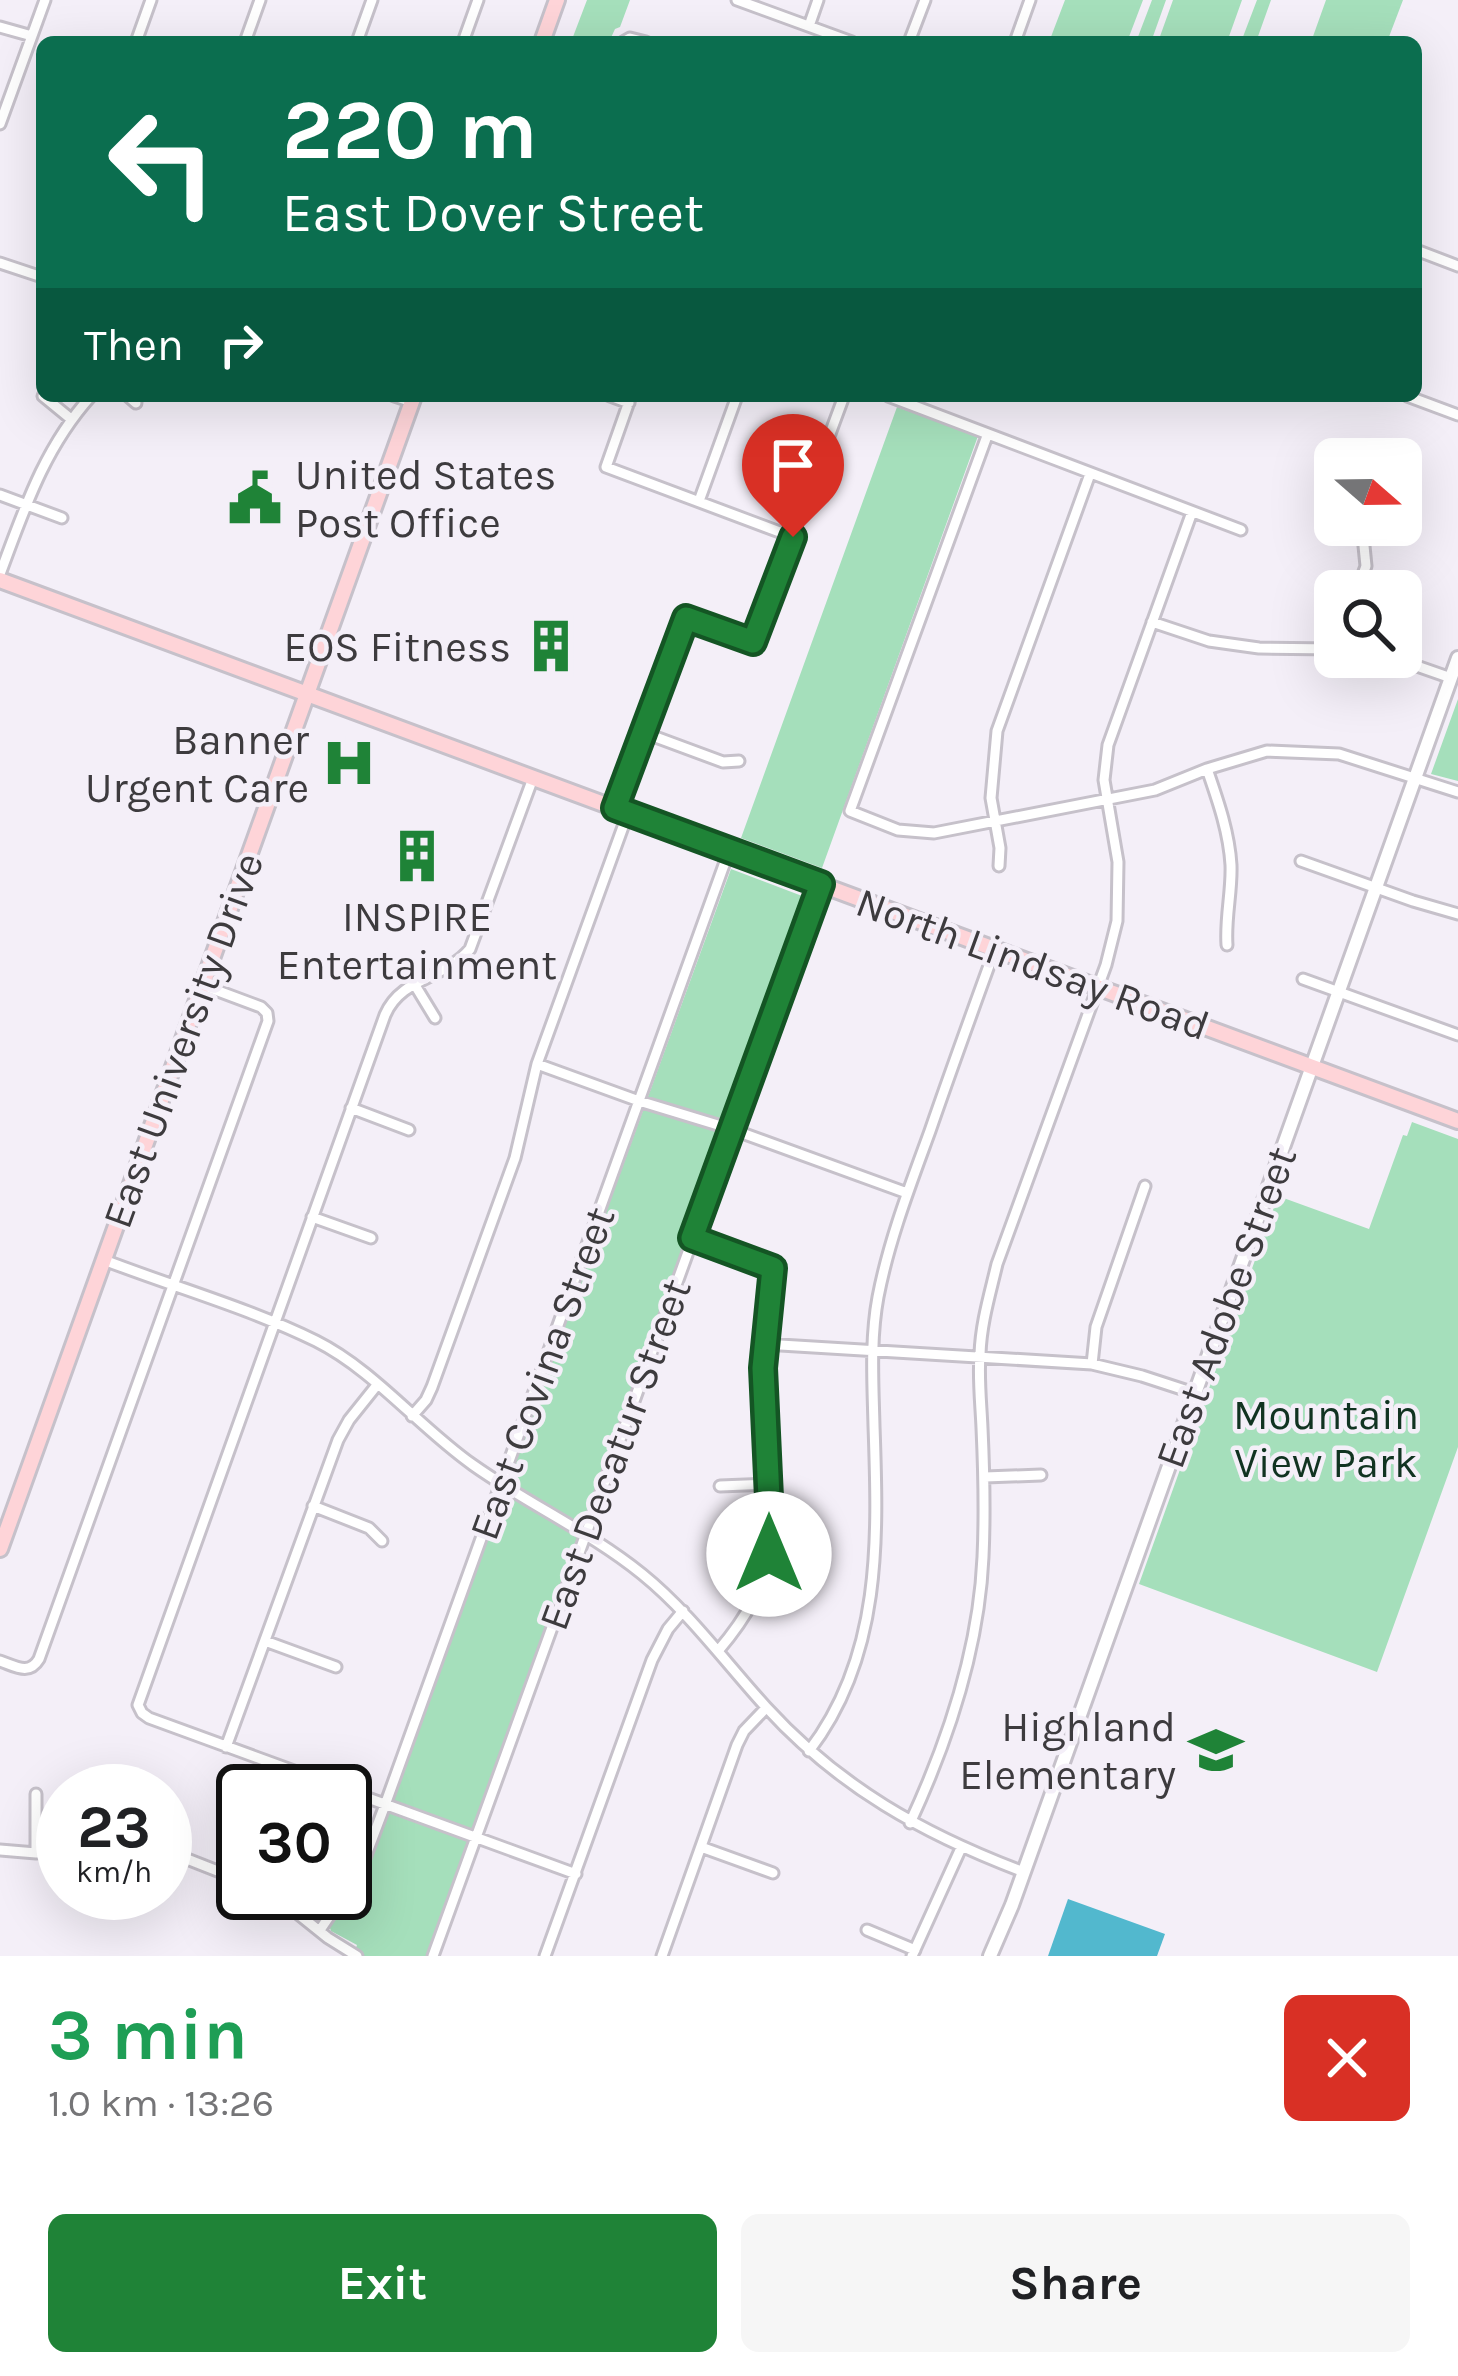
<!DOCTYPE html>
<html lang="en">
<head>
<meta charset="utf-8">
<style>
  :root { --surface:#fff; --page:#f6f6f6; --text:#202124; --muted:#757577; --accent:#1f8337 }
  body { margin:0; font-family:Karla,sans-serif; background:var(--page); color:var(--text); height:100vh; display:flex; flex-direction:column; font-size:45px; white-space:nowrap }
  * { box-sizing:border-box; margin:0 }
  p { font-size:39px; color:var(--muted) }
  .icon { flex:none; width:66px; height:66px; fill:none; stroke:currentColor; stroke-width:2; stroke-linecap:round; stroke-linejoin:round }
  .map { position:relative; height:1956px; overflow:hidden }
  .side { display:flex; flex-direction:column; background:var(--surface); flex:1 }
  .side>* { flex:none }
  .guide { position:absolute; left:36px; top:36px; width:1386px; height:366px; border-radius:18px; box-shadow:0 12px 48px #0002; background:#0b6e4f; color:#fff; overflow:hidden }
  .needle { width:78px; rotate:110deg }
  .tools { position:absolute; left:1314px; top:438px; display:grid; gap:24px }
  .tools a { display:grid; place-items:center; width:108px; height:108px; border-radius:18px; background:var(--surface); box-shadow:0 12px 48px #0002; font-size:60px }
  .speed { position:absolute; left:36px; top:1764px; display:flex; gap:24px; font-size:60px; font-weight:700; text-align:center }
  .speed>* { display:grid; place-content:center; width:156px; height:156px; border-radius:50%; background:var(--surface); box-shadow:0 12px 48px #0002; line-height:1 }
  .speed small { font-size:30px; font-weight:400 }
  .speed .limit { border:6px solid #111; border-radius:18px; background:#fff; color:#111 }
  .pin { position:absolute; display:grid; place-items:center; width:102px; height:102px; color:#fff; margin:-123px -51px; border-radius:50% 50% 50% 0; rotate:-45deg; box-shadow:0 0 12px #0007 }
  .pin .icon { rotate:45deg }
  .me { position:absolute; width:132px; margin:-66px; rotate:0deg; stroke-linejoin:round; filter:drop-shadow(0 0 9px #0008) }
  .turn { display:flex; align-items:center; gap:42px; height:252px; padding:0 48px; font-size:54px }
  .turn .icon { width:156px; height:156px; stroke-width:2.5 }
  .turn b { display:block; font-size:84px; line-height:102px }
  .then { display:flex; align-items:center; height:114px; padding:0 48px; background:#0003; gap:24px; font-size:45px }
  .round { display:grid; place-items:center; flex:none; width:126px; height:126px; border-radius:18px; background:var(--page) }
  .overview { display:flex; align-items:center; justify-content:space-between; height:204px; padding:0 48px }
  h1 { font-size:72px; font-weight:700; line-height:90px; color:#1e9e55 }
  .primary-button { display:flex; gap:24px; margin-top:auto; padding:24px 48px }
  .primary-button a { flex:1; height:138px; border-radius:18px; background:var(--accent); color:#fff; font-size:48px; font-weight:700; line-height:138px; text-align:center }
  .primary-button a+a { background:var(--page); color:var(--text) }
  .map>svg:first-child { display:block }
</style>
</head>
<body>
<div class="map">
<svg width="1458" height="1956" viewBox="0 0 1458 1956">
  <rect width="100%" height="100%" fill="#f4eff8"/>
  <!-- green -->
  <path fill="#a5dfbb" d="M587,0H630L620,27L615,29L609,42H571Z
    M1065,0H1143L1127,42H1049Z
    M1152,0H1166L1151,42H1136Z
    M1173,0H1242L1227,42H1158Z
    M1257,0H1271L1256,42H1241Z
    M1326,0H1403L1387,42H1311Z
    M897,407L978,436L822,868L741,838Z
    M1458,699V781L1431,774Z
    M731,869L810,899L428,1956H353L357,1945L331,1931L329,1925L365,1873Z
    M1412,1122L1458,1139V1447L1377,1672L1139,1584L1278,1196L1369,1229L1403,1135L1407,1136Z"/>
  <!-- water -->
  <path fill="#52b8ce" d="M1068,1899L1165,1934L1157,1956H1048Z"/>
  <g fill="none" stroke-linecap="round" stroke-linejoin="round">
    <defs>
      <path id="minor" d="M737,0L852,42
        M809,26L818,0
        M0,27L32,36
        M136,42L151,0
        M245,42L260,0
        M357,42L372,0
        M463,42L478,0
        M623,42L630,38L646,42
        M909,42L925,0
        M1015,42L1030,0
        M0,124L45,0
        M1416,250L1458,266
        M0,263L42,277
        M43,396L71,419
        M128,396L136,403
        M394,396L412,402
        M610,396L629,403
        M631,396L606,467L793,537
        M888,396L1241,530
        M1407,396L1458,415
        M987,436L850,811L898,830L934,833L1155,790L1207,769L1267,751L1339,754L1458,792
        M0,495L62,518
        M699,501L737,396
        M0,574C24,510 44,448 91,396
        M1357,591L1366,566L1364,546
        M1152,622L1209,641L1259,648L1335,649
        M1391,657L1451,678
        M642,732L723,762L739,761
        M1207,769C1218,801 1229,832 1231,865C1232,892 1225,918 1227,945
        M533,778L470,949C445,979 401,977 385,1015L138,1705L142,1713L149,1718L576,1874
        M615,809L686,618L753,642L844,396
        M1301,861L1413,901L1458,914
        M999,866L1000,848L991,798L997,731L1090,474
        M407,972L435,1018
        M1303,979L1458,1035
        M537,1064L639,1101L731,1129L907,1193
        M351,1108L409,1130
        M312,1217L371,1238
        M692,1238L769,1265L774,1271L762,1368L771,1541C765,1586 747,1617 718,1651
        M104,1260C174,1287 249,1308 316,1341C374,1370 420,1428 473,1465C528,1504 590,1532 642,1574C689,1612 725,1662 766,1707C839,1787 923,1834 1024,1872
        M764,1344L1092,1364L1142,1376L1194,1393
        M1092,1364L1096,1327L1145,1186
        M412,1416L426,1400L432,1387L515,1158L537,1064L628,813
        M985,1477L1041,1475
        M720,1486L768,1484
        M313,1506L369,1528L382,1541
        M265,1641L336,1667
        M0,1661C15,1666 29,1676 39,1659L268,1021L267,1013L261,1007L202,985
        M226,1747L338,1440L349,1420L377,1385
        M809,1751C882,1656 878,1539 874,1426C873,1383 870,1340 878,1297C889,1240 910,1186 930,1131C951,1070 973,1010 995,949
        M910,1823C948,1741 979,1648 983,1557C985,1514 984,1471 982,1428C981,1404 978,1378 980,1354C981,1323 990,1294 997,1264L1106,965L1117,921L1118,862L1104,780L1108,745L1192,512
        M701,1847L773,1873
        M0,1850L36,1853L63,1851
        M36,1853V1794
        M165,1856L187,1859L243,1881
        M272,1893L328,1938L357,1956
        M345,1893L360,1871L385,1805L729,851
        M320,1930L345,1893
        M867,1930L915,1950
        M433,1956L821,885
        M545,1956L652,1660L668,1629L683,1611
        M662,1956L737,1745L744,1731L766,1708
        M912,1956L961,1848"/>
      <path id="tertiary" d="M990,1956L1012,1905L1458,658"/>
      <path id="secondary" d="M542,42L557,0
        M0,580L1458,1121
        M0,1549L414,396"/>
    </defs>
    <!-- minor casing -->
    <use href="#minor" stroke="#c6c1ca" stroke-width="15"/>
    <!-- tertiary casing -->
    <use href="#tertiary" stroke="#c6c1ca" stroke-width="18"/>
    <!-- secondary casing -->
    <use href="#secondary" stroke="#c6c1ca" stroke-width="20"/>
    <!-- minor -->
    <use href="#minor" stroke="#fff" stroke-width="9"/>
    <!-- tertiary -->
    <use href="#tertiary" stroke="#fff" stroke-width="12"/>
    <!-- secondary -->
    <use href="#secondary" stroke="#fed4d8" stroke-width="14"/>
  </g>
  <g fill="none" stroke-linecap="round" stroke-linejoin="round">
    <defs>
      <path id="route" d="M769,1554L771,1541L763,1368L773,1268L692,1238L821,884L615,808L686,618L753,642L793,537"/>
    </defs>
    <!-- route casing -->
    <use href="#route" stroke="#145524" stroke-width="30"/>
    <!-- route -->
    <use href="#route" stroke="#1f8337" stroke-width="21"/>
  </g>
  <!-- icons -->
  <defs>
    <symbol id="civic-bare" viewBox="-9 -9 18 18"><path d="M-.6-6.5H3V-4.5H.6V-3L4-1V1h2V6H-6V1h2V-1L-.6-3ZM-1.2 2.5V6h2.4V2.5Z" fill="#1f8337" stroke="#f4eff8" stroke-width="2.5" paint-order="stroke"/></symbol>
    <symbol id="building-bare" viewBox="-9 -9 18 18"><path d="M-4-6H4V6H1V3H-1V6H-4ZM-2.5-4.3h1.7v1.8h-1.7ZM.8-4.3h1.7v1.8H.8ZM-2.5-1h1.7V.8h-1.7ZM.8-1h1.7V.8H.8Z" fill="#1f8337" stroke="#f4eff8" stroke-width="2.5" paint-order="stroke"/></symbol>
    <symbol id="hospital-bare" viewBox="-9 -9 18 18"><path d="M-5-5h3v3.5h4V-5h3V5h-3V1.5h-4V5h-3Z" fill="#1f8337" stroke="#f4eff8" stroke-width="2.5" paint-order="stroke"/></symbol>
    <symbol id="school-bare" viewBox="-9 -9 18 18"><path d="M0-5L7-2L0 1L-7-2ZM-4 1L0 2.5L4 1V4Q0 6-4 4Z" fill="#1f8337" stroke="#f4eff8" stroke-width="2.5" paint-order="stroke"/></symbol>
  </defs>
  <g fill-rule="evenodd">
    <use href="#civic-bare" x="217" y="460" width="76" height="76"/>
    <use href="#building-bare" x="513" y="608" width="76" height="76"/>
    <use href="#hospital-bare" x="311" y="725" width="76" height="76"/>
    <use href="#building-bare" x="379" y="818" width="76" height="76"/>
    <use href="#school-bare" x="1178" y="1712" width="76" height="76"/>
  </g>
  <g text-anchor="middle" stroke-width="9" stroke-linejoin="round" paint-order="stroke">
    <!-- poi labels -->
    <g font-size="42" fill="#3d3b3e" stroke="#f4eff8" text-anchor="end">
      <text x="295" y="489" text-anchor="start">United States<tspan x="295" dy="48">Post Office</tspan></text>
      <text x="511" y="661">EOS Fitness</text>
      <text x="309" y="754">Banner<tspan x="309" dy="48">Urgent Care</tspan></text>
      <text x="417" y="931" text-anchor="middle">INSPIRE<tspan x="417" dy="48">Entertainment</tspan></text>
      <text x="1176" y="1741">Highland<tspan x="1176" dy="48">Elementary</tspan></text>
    </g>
    <!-- street labels -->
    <g font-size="42" fill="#3d3b3e" stroke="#f4eff8">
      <text transform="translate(1033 963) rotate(20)" y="15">North Lindsay Road</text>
      <text transform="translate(182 1040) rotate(-70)" y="15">East University Drive</text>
      <text transform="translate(1225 1307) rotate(-70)" y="15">East Adobe Street</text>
      <text transform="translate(541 1373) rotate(-70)" y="15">East Covina Street</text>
      <text transform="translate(614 1454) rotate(-70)" y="15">East Decatur Street</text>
    </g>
    <!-- park labels -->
    <g font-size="42" fill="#113321" stroke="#f4eff8">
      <text x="1326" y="1429">Mountain<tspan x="1326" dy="48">View Park</tspan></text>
    </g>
  </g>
</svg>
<div class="tools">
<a><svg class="needle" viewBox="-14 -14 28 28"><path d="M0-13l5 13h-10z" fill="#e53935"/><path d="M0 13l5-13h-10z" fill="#757577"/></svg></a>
<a><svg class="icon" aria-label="search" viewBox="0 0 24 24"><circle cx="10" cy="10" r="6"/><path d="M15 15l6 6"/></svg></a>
</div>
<div class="speed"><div>23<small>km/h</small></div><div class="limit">30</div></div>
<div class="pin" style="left:793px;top:537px;background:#d93025"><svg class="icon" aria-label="arrive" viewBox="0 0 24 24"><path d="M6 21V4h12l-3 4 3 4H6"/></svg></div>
<svg class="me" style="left:769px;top:1554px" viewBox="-20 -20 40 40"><circle r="19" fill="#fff"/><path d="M0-13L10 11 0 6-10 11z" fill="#1f8337"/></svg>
<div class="guide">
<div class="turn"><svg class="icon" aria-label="left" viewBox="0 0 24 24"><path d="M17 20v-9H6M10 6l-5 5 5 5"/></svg><div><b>220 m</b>East Dover Street</div></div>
<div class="then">Then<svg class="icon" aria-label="right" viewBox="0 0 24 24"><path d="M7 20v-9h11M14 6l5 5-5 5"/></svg></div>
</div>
</div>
<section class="side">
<div class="overview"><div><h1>3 min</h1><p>1.0 km · 13:26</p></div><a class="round" style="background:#d93025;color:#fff"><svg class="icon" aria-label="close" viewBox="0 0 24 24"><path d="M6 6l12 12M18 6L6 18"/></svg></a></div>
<div class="primary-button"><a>Exit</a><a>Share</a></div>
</section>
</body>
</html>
